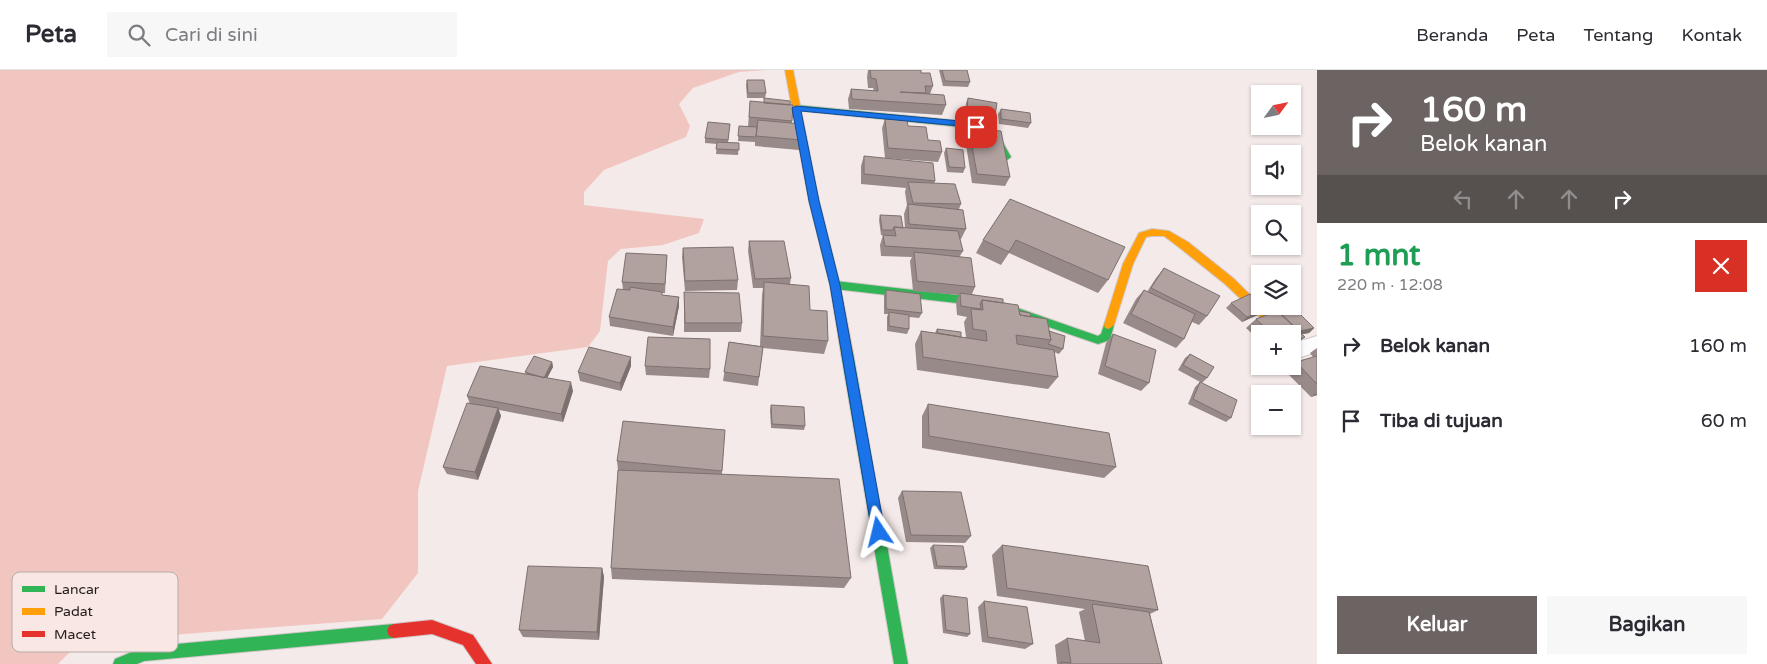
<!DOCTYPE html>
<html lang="id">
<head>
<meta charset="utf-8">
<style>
  :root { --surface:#fff; --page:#f7f7f7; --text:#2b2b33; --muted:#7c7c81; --line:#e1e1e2; --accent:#6c6463 }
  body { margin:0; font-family:"Varela Round",sans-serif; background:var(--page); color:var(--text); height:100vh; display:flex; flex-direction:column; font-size:19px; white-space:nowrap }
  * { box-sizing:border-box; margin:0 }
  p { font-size:16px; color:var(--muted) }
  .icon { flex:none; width:28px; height:28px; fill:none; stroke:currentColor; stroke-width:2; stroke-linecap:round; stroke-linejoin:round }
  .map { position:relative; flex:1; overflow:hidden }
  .panel { display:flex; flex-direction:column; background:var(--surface); width:450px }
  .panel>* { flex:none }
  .hud { background:#6c6463; color:#fff; overflow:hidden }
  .needle { width:32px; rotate:57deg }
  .tools { position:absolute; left:1251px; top:15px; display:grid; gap:10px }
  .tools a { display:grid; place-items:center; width:50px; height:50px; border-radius:0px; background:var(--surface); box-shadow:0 1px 4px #0004; font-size:25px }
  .pin { position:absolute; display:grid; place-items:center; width:42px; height:42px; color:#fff; margin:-21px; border-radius:10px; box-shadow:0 2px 8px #0006 }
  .me { position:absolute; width:55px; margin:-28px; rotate:350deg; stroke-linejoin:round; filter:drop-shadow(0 0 4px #0008) }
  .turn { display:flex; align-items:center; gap:18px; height:105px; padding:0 20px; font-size:22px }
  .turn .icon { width:65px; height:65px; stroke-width:2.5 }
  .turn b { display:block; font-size:35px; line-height:42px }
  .lanes { display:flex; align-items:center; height:48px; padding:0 20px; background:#0003; justify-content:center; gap:25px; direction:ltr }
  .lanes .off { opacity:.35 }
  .round { display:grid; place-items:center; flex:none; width:52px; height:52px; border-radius:0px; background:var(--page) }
  .overview { display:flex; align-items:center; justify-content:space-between; height:85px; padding:0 20px }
  h1 { font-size:30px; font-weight:800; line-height:38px; color:#1e9e55 }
  .primary-button { display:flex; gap:10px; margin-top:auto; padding:10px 20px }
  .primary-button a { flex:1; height:58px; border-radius:0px; background:var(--accent); color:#fff; font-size:20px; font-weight:800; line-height:58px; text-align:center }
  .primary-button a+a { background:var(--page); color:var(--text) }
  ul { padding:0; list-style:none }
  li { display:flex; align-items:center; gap:15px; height:75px; padding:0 20px }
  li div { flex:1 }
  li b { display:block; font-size:19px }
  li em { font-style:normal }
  header { display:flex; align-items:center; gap:30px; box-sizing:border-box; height:70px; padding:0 25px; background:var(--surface); border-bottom:1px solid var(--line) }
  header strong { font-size:24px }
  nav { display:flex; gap:28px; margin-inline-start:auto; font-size:18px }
  .search { width:350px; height:45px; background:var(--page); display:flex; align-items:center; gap:12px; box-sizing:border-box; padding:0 18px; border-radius:0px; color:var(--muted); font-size:19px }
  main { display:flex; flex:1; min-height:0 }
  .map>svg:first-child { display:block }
</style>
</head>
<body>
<header>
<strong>Peta</strong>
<div class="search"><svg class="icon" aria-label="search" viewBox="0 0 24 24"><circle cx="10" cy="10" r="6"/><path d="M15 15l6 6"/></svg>Cari di sini</div>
<nav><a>Beranda</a><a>Peta</a><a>Tentang</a><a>Kontak</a></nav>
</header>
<main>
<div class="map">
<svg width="1317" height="594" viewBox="0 0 1317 594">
  <rect width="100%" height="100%" fill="#f4eae9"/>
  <!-- forest -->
  <path fill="#f2c6c0" d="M0,0H769L739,2L693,18L679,34L690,56L686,67L604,100L584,122V135L704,149L699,163L663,175L621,179L608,191L600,261L588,277L447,296L418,421V503L382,549L80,572L58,594H0Z"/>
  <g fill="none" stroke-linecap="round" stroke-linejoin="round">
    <defs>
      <path id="street" d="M1292,263L1304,270L1317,266V282L1301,287L1294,285L1292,264H1289Z"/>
      <path id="fast" d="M796,35L961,51L996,60L1011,87L1007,90L1004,89L990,64L961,57L793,40L792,38Z
        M835,211L992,229L1098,266L1101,264L1105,252L1109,251L1114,255L1110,270L1098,274L991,237L835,219L830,215Z
        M847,279L851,280L853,283L908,594H894L841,283L843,280Z
        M394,554L399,556L401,561L399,566L394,568L144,591L137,594H113L115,589L144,577Z"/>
      <path id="slow" d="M785,0H793L819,131L840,215L853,283L851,286H843L841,283L830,215L809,131Z
        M1152,159L1169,161L1188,172L1233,208L1290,264H1278L1225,214L1180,178L1164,166H1152L1146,167L1133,194L1114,255L1109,259L1105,258L1104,255L1123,194L1139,163Z"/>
      <path id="jam" d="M432,550L473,565L492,594H476L463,575L432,564L394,568L389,566L387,561L389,556L394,554Z"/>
    </defs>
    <!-- street casing -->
    <use href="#street" stroke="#d0c7c7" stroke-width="2"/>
    <!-- fast casing -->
    <use href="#fast" stroke="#d0c7c7" stroke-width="2"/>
    <!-- slow casing -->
    <use href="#slow" stroke="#d0c7c7" stroke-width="2"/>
    <!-- jam casing -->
    <use href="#jam" stroke="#d0c7c7" stroke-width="2"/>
    <!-- street -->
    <use href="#street" fill="#fdfcfc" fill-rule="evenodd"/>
    <!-- fast -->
    <use href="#fast" fill="#30b455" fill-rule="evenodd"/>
    <!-- slow -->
    <use href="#slow" fill="#ff9f0a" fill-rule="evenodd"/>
    <!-- jam -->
    <use href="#jam" fill="#e5322d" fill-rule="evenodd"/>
  </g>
  <!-- wall -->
  <path fill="#988a89" d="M868,0H921V3L933,16L930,24L946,35L942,45L849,39L848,29L851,19L874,21L873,18H868L867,7Z
    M939,0H967L970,12L968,17L943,16Z
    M747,10L766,23L765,28H747L746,15Z
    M968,28L995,45L993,50L965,45L966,33Z
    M750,31L790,35L792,51V54L801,70L799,80L755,76V72L738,71L739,56L748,57Z
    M1001,39L1031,53L1028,58L999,54L998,44Z
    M885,49L908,56L928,70L942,82L938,92L885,88L882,58Z
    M730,54L728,73H739L738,85L716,84L717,74L705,73V68Z
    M969,59L1010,107L1005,116L972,113L965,68Z
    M946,78L965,98L963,103L947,102L944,83Z
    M864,86L935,111L934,113L961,134L959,139L966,159L961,169H960L963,181L960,186L975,217L972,224L1003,233L1031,247L1049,261L1063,279L1059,284L1054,282L1058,307L1048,319L917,300L915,274L921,261L935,263L937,259L961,267H966L964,252L967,247L957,245L956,232L959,225L913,221L910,191L912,187L881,186L880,175L883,165H891H881L879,150L880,145L903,158H905L904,144L907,135L905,122L906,118L861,114V96Z
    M1010,129L1108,210L1098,223L1009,183L1001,195L976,183L983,170Z
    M749,171L791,208L790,214L810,240L828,271L824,284L763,278L758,316L723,311L729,272L760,276L762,225L763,218H753L748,181Z
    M683,178L738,210L737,220L685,221L682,187Z
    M667,185L665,223H662V225L679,227V236L673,266L610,256L609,247L623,219L622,212Z
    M1164,198L1207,246L1199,255L1192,252L1184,269L1176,278L1123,253L1136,229L1144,220L1147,222L1156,208Z
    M886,220L922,243L919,248L909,247V259L907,264L887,261V247L888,244H884V225Z
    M684,222L742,253L741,262H684Z
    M1231,233L1260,236H1292L1314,258L1309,263L1302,264L1295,276L1292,277V264H1260V271L1246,258L1256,249L1270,244L1267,240L1262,243L1242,252L1226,238Z
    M1113,264L1149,313L1141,321L1098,304L1106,273Z
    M1317,278V325L1311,327L1285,301L1291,296H1292V295L1296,292L1313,287L1310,283Z
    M1190,284L1207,308L1202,313L1178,300L1185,288Z
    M552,292L553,297L547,308L573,321L563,352L499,340L501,346L478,410L447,404L443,397L470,334L467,326L526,304L525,302Z
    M631,296L621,321L580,311L578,302Z
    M645,296L710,299L709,308L646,305Z
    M1200,312L1231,348L1226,352L1188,334L1195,317Z
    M928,334L1116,397L1104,408L922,378V346Z
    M771,335L805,356L804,360L771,358L770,340Z
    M617,391L722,401V404L851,508L844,518L612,509L611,498L618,400Z
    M902,421L971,466L965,473L906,472L898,428Z
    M933,475L967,497L964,500L934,499L930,478Z
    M1002,475L1158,540L1150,544L1162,594H1057L1055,575L1067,568L1085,571L1079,542L1085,539L997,526L992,485Z
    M602,498L604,507L599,570L523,567L519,560Z
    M943,525L970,564L967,567L943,563L940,528Z
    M984,531L1033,574L1025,579L982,572L978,537Z"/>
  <!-- shaded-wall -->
  <path fill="#7c716f" d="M679,227V236L673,266V257Z
    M1267,239L1262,243L1242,252L1247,247Z
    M1314,258L1309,263L1292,266L1297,262Z
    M1305,267L1295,276L1292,277V272Z
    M631,287V296L621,321L620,313Z
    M552,292L553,297L545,312L544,308Z
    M571,312L573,321L563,352L561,344Z
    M1317,323V325L1311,327Z
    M498,338L501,346L478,410L475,402Z
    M602,498L604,507L599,570L597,562Z"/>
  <!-- building -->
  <path fill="#b1a19f" stroke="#7c716f" d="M870,0H921V3H930L933,16H925L926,23L900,22L944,25L946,35L852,29L851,19L878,21L876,9L871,8Z
    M942,0H967L970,12L945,11Z
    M747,10H764L766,23H748Z
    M764,28L790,31V35L764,33Z
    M968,28L997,33L995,45L967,40Z
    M750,31L793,35L792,51L749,47Z
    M1001,39L1030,43L1031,53L1001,49Z
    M885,49L907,50L908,56L926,57L928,70L940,71L942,82L888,78Z
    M758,50L802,54L801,70L756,66Z
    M708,52L730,54L728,70L705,68Z
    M739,56L757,57L756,67L738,66Z
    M969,59L1001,61L1010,107L977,104Z
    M717,72L739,73V80L716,79Z
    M946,78L963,80L965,98L949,97Z
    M864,86L933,93L935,111L864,104Z
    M908,112L955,114L961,134L913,133Z
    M1010,129L1125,177L1108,210L1016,170L1009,182L983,170Z
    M908,134L963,140L966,159L909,154Z
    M880,145L901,146L903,158L894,157L893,160H882Z
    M894,157L958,161L963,181L885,176L883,165L896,166Z
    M749,171H784L791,208L755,209Z
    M733,177L738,210L685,211L683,178Z
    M914,182L971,188L975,217L917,211Z
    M626,183L667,185L665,214L622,212Z
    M1164,198L1220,226L1207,246L1151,218Z
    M764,212L809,216L810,240L827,241L828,271L763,266Z
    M630,217L662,222V225L679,227L673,257L609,247L617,219L630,220Z
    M886,220L920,224L922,243L886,239Z
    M1144,220L1195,244L1184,269L1131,244Z
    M684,222L739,223L742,253H685Z
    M960,223L1003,229V233L982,230L980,234L981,239L961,236Z
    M1250,224L1260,232V236H1265L1267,239L1247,247L1231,233Z
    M982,230L1018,235L1020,245L1047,249L1051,270L1016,265L1017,274L1054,280L1058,307L923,287L921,261L987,271L986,261L973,259L971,239L983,240Z
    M1273,236H1292L1314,258L1299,261Z
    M1019,241L1030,243L1031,247L1020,245Z
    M1277,241L1305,267L1292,272V264H1272L1256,249Z
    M889,242L909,245V259L889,256Z
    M937,259L961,262V267L938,263Z
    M1049,261L1065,266L1063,279L1048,274L1051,270Z
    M1113,264L1156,280L1149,313L1105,296Z
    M648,267L710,269V299L645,296Z
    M729,272L763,277L759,307L724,302Z
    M589,277L631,287L620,313L578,302Z
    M1190,284L1214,297L1207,308L1183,295Z
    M534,286L552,292L544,308L525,302Z
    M1317,286V314L1296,292Z
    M480,296L571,312L561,344L467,326Z
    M1200,312L1237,330L1231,348L1193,329Z
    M467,333L498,338L475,402L443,397Z
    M928,334L1109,363L1116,397L929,366Z
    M771,335L804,337L805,356L772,354Z
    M623,351L725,360L722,401L617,391Z
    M618,400L839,409L851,508L611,498Z
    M902,421L961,422L971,466L911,465Z
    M933,475L963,476L967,497L937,496Z
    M1002,475L1148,496L1158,540L1007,518Z
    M528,496L602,498L597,562L519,560Z
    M943,525L967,528L970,564L946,560Z
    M984,531L1027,537L1033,574L988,567Z
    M1092,534L1149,542L1162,594H1061V592L1071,593L1067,568L1100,573Z"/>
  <!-- route -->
  <path fill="#1a73e8" stroke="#114b97" d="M796,36L960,51L980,57L976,60L960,56L801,41L819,131L840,215L885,462L883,466L879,468L874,466L872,462L830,215L809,131L792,38Z"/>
  <!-- legend -->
  <rect x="12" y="502" width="166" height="80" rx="8" fill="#f9e7e4" stroke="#b8aaa8" stroke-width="1"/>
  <rect x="22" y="516" width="23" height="6" fill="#30b455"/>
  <rect x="22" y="538" width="23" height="7" fill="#ff9f0a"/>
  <rect x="22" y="561" width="23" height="6" fill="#e5322d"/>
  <g font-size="14" fill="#221c1b">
    <text x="54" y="524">Lancar</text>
    <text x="54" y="546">Padat</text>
    <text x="54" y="569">Macet</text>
  </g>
</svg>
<div class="tools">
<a><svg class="needle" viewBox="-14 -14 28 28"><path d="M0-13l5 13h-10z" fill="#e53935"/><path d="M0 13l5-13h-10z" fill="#7c7c81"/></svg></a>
<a><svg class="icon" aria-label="sound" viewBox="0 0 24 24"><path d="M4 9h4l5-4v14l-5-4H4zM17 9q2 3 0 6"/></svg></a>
<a><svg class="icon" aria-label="search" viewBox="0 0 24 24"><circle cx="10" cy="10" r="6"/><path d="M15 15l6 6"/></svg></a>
<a><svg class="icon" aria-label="layers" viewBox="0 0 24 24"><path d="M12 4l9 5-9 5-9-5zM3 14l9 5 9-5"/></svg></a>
<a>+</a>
<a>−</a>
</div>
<div class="pin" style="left:976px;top:57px;background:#d93025"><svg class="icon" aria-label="arrive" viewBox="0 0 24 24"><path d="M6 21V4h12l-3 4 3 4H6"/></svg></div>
<svg class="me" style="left:879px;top:462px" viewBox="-20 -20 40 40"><path d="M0-17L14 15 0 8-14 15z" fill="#1a73e8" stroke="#fff" stroke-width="4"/></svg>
</div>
<section class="panel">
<div class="hud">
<div class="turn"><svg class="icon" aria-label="right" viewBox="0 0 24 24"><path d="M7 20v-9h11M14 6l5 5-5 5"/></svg><div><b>160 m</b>Belok kanan</div></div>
<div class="lanes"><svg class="icon off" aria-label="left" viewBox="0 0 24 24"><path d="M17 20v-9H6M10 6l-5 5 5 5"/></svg><svg class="icon off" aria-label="ahead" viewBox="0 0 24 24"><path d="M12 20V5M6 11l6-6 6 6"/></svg><svg class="icon off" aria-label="ahead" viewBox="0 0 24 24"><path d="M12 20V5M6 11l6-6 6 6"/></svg><svg class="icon" aria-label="right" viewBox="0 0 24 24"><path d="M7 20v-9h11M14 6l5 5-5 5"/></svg></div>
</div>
<div class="overview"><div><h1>1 mnt</h1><p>220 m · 12:08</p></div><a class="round" style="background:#d93025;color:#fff"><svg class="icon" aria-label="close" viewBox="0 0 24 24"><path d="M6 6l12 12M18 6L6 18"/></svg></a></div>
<ul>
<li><svg class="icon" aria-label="right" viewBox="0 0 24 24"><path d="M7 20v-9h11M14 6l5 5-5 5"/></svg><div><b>Belok kanan</b></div><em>160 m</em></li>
<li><svg class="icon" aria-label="arrive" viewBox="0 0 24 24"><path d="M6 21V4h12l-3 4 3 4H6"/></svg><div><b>Tiba di tujuan</b></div><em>60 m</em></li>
</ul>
<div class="primary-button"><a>Keluar</a><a>Bagikan</a></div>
</section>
</main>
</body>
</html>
